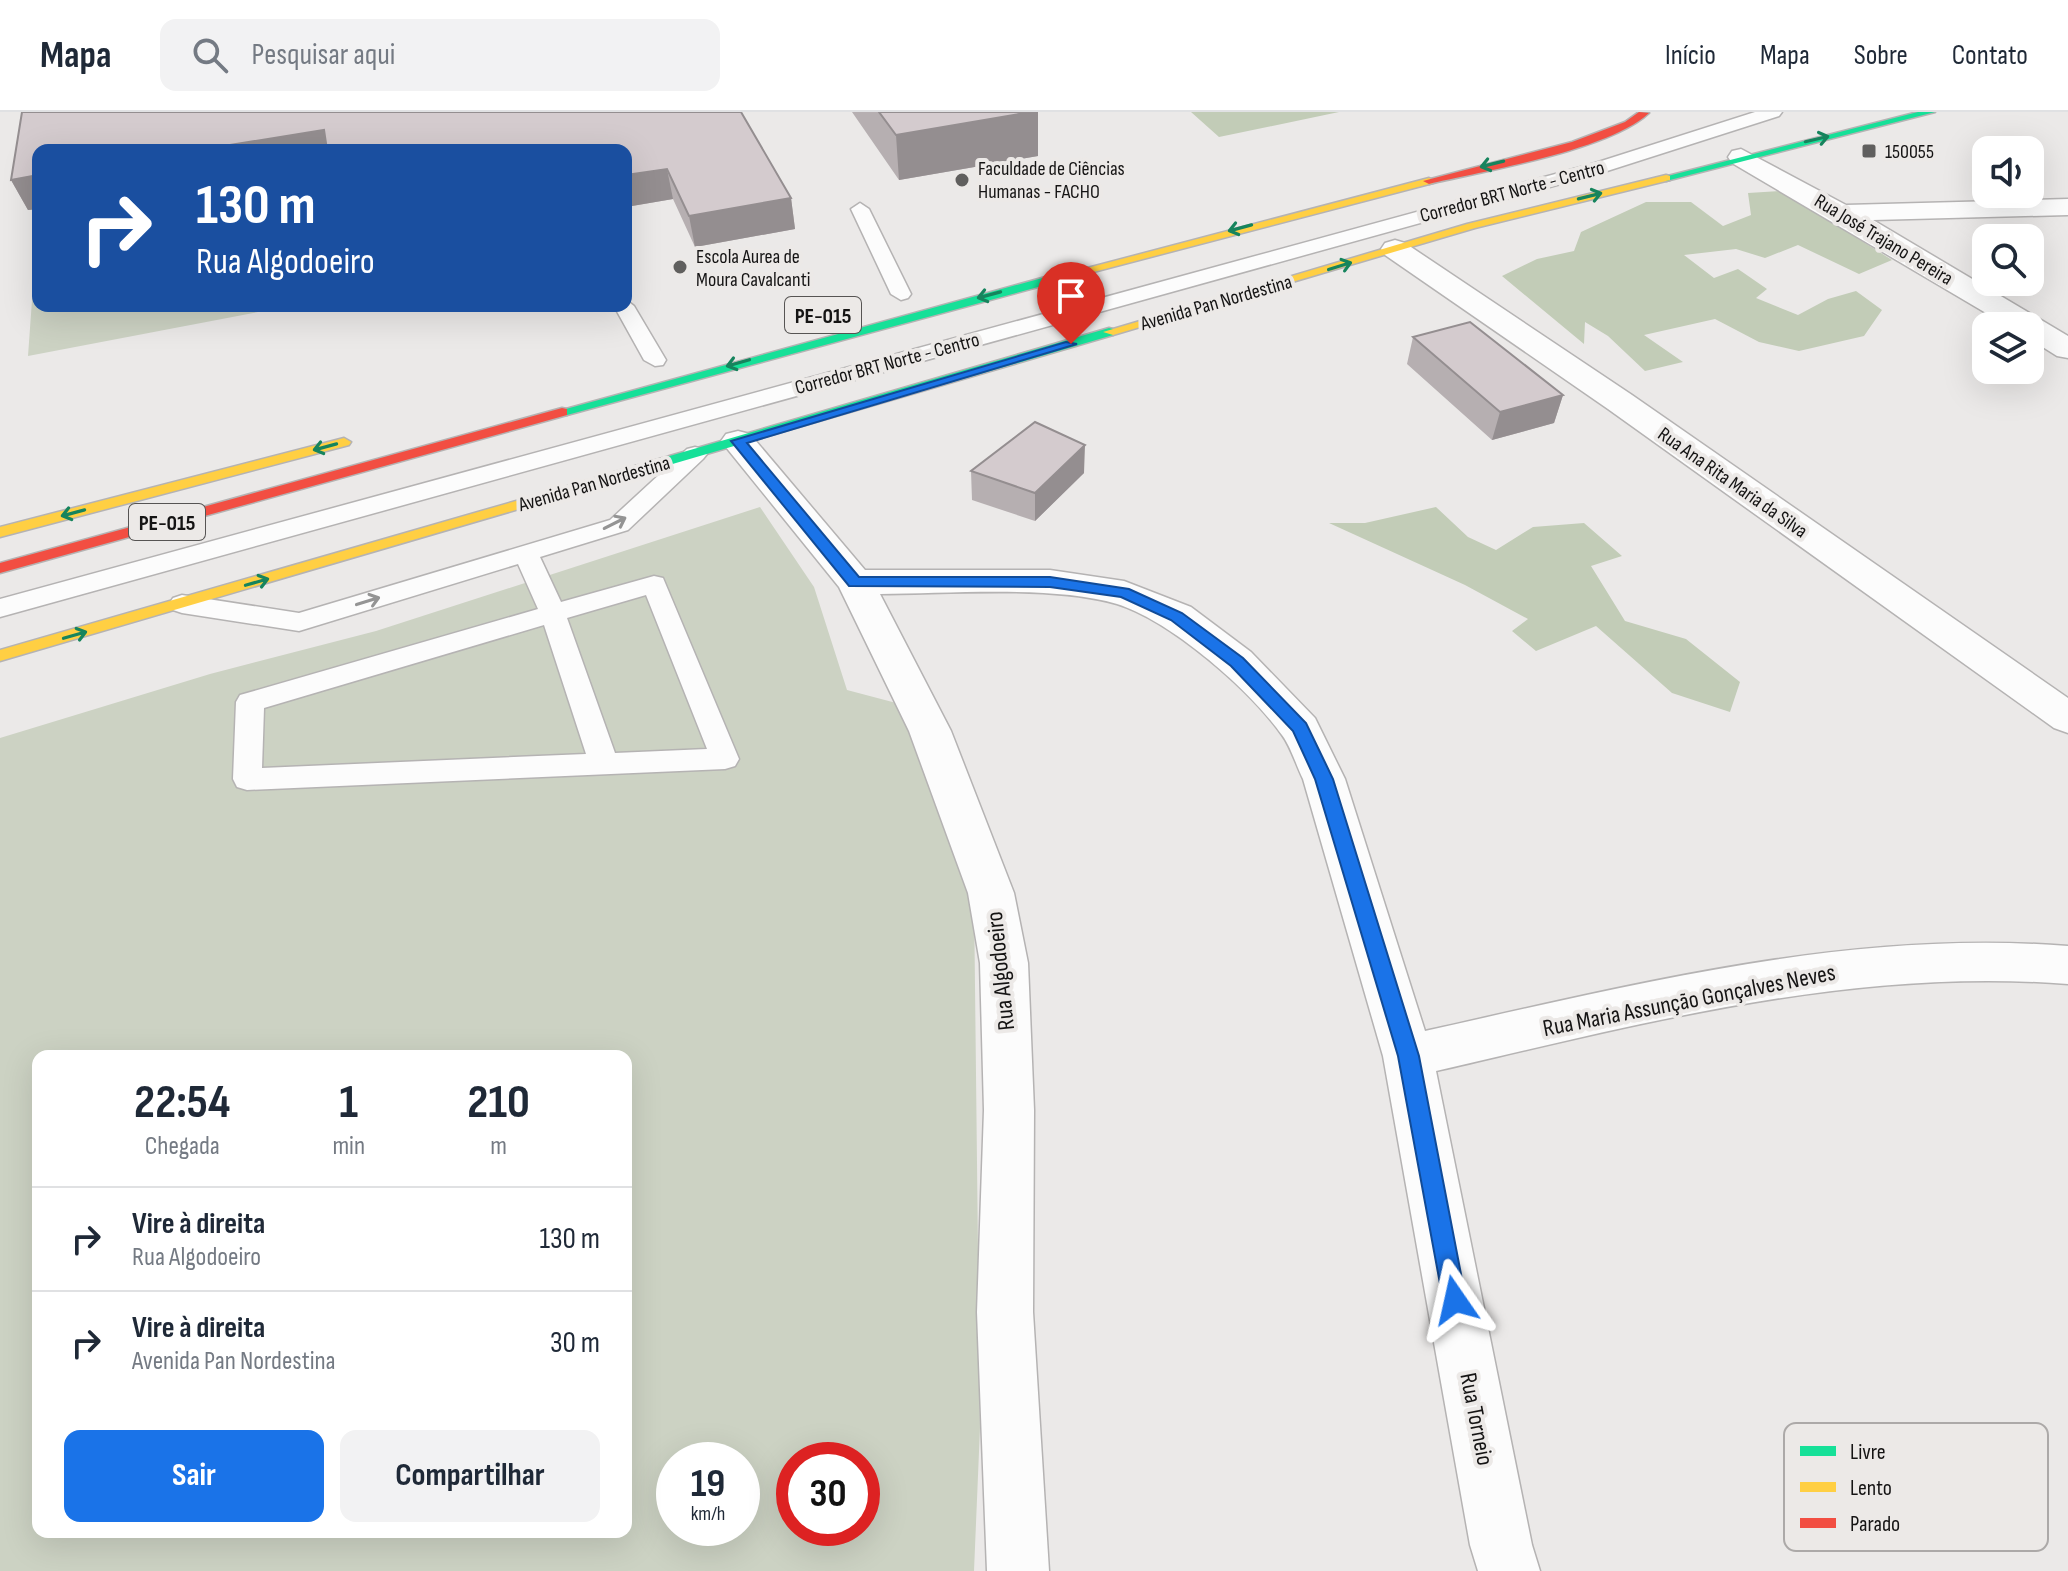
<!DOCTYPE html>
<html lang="pt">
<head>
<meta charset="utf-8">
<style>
  :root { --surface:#fff; --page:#f2f2f3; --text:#1f2937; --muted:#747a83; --line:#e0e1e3; --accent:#1a73e8 }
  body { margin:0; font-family:"Sofia Sans Condensed",sans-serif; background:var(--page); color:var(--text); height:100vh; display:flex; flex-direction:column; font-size:30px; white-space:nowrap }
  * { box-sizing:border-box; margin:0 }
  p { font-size:26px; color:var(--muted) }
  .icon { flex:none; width:44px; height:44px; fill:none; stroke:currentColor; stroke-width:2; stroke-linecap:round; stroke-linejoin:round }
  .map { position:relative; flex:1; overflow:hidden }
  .side { position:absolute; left:32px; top:938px; width:600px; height:488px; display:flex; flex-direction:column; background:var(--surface); border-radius:16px; box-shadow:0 8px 32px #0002 }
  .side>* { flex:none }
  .hud { position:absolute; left:32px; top:32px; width:600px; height:168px; border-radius:16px; box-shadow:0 8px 32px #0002; background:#1a4fa0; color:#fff; overflow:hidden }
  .controls { position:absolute; left:1972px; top:24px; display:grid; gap:16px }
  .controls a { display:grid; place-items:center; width:72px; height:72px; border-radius:16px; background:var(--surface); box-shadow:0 8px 32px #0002; font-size:40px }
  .speed { position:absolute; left:656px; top:1330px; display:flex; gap:16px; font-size:40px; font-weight:700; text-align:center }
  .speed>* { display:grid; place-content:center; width:104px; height:104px; border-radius:50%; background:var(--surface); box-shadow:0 8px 32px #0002; line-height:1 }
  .speed small { font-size:20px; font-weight:400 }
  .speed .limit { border:12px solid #d22; background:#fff; color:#111 }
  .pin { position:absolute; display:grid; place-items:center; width:68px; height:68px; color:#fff; margin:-82px -34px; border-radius:50% 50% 50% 0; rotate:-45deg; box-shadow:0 0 8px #0007 }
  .pin .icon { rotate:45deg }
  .me { position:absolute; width:88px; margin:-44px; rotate:349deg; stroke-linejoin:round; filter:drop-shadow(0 0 6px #0008) }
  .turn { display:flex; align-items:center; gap:28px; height:168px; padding:0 32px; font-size:36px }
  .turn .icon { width:104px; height:104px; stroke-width:2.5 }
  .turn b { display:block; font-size:56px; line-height:68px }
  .eta { display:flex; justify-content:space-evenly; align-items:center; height:136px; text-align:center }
  .eta b { font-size:48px; font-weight:700; line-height:56px }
  .button { display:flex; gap:16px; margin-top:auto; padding:16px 32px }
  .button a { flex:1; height:92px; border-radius:16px; background:var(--accent); color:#fff; font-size:32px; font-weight:700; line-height:92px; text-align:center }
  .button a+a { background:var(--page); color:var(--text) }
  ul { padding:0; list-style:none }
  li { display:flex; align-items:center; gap:24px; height:104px; padding:0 32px; border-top:2px solid var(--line) }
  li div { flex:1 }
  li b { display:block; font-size:30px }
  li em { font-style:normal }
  header { display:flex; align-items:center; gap:48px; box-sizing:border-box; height:112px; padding:0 40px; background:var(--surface); border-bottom:2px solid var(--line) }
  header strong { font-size:38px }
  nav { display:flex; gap:44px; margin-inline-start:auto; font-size:28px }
  .search { width:560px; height:72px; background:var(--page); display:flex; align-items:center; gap:20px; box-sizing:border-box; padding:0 28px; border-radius:16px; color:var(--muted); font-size:30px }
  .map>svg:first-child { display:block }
</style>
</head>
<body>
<header>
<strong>Mapa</strong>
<div class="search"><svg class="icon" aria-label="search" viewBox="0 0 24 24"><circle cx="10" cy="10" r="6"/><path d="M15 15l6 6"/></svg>Pesquisar aqui</div>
<nav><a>Início</a><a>Mapa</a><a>Sobre</a><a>Contato</a></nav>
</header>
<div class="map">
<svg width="2068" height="1459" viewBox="0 0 2068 1459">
  <rect width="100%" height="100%" fill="#ebe9e8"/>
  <!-- green -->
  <path fill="#ccd2c3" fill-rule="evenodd" d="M38,105V194H290L28,244Z
    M760,395L814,475L847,578L900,592L974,785L980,1316L974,1459H0V626L210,562L376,519ZM38,944H626V1420H38ZM674,1348H742V1416H674ZM794,1348H862V1416H794Z"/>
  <!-- forest -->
  <path fill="#c2ccb7" d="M1191,0H1339L1219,25Z
    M1782,79L1892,148L1859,162L1798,133L1765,146L1736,137L1684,143L1714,166L1738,157L1767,177L1756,186L1798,203L1828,187L1856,179L1882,198L1864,224L1799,239L1759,230L1715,207L1644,223L1683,250L1645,259L1608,224L1585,210L1584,232L1502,164L1537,147L1574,139L1581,120L1646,90H1691L1723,114L1751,103L1748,81Z
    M1436,395L1468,425L1496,438L1533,415L1584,411L1622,444L1591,454L1625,509L1686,527L1740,570L1730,600L1672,581L1596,514L1536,539L1512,519L1528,507L1465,473L1329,411H1365Z"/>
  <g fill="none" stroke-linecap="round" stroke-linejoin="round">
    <defs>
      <path id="lane" d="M1755,0H1782L1779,4L1604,60L0,505V487L1592,52Z
        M860,91L869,97L911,182L908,186L901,188L891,182L851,97Z
        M626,188L634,194L666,248L663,253L655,254L644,248L614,194H626Z
        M695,335L703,337L707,342L703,347L628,418L540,445L561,490L654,464L663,466L739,647L735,654L725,657L247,678L237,675L233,667L236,590L240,583L538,497L518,452L299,519L182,501L173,498L169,492L173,486L182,483L299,501L610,408L687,337ZM646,483L707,637L615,641L567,506ZM544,513L586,642L262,656L264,596Z"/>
      <path id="street" d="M1741,37L1846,93L2068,87V103L1873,108L2068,224V246L2057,244L2030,227V214H2008L1732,51L1728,45L1732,39Z
        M1395,128L1405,131L1632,283L2068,586V621L2054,616L1608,297L1385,143L1381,137L1385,131Z
        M738,319L750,322L865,458H1050L1124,469L1191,495L1251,540L1315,606L1345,667L1425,919C1637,872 1849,817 2068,834V872C1852,855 1644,911 1436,959L1532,1433L1540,1459H1478L1470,1433L1383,944L1303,667C1296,653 1291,635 1282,623C1249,577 1171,509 1117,492C1053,473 948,482 880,482L951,619L1014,781L1028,851L1034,998L1033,1200L1049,1459H987L977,1200L984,998L980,851L968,781L909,619L839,475L721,329L726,322Z"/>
      <path id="fast" d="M1918,0H1935L1666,69L1660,66Z
        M1082,155L1088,159L1086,162L567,303H557L555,300Z
        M1109,216L1113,217V223L611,370H601L599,367L601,364Z"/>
      <path id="slow" d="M1666,63L1670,64V68L1475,116L1113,223L1103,220L1467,112Z
        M1429,66L1435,69L1433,71L1082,163L1076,159Z
        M344,326L351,330L349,333L0,425V415Z
        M606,363L611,364V370L0,549V538Z"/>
      <path id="jam" d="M1639,0L1649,1C1610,38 1484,59 1429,72L1423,69L1572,30L1625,10Z
        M562,296L567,297V303L0,461V451Z"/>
    </defs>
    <!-- lane casing -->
    <use href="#lane" stroke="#b5b3b3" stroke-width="3"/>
    <!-- street casing -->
    <use href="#street" stroke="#b5b3b3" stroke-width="3"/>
    <!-- fast casing -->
    <use href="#fast" stroke="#b5b3b3" stroke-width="3"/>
    <!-- slow casing -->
    <use href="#slow" stroke="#b5b3b3" stroke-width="3"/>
    <!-- jam casing -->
    <use href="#jam" stroke="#b5b3b3" stroke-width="3"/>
    <!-- lane -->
    <use href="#lane" fill="#fcfcfc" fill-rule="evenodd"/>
    <!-- street -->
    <use href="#street" fill="#fcfcfc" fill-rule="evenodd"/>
    <!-- fast -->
    <use href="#fast" fill="#16e098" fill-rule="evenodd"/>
    <!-- slow -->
    <use href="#slow" fill="#ffcf43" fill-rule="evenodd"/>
    <!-- jam -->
    <use href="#jam" fill="#f24e42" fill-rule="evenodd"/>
  </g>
  <!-- wall -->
  <path fill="#b6afb1" d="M22,0H741L791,86L795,117L695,135L673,87L626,95V38H38V97L28,98L11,68Z
    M852,0H1038V44L899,68Z
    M1413,225L1563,283L1554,311L1492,328L1407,252Z
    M971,359L1084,361L1035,409L972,388Z"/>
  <!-- shaded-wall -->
  <path fill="#948e90" d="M1031,0H1038V44L899,68L896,23Z
    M324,18L331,38H199Z
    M667,57L673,87L626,95V63Z
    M38,63V97L28,98L11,68Z
    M791,86L795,117L695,135L689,104Z
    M1563,283L1554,311L1492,328L1500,300Z
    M1085,333L1084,361L1035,409V381Z"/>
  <!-- building -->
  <path fill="#d4cbce" stroke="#948e90" stroke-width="2" d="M22,0H741L791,86L689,104L667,57L626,63V38H327L324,18L199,38H38V63L11,68Z
    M879,0H1031L896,23Z
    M1470,210L1563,283L1500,300L1413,225Z
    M1035,310L1085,333L1035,381L971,359Z"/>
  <!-- one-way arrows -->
  <defs><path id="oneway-shaft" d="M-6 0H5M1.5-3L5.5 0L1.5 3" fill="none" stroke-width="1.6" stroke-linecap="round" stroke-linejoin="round" transform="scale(2)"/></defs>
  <g stroke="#16845d">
    <use href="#oneway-shaft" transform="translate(1817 27) rotate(-13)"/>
    <use href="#oneway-shaft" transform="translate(1492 52) rotate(166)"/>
    <use href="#oneway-shaft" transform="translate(1590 84) rotate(-14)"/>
    <use href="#oneway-shaft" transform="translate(1240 116) rotate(165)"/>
    <use href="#oneway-shaft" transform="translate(1340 154) rotate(-17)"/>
    <use href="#oneway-shaft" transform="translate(989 183) rotate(165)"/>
    <use href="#oneway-shaft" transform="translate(738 251) rotate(164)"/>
    <use href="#oneway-shaft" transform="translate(325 335) rotate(165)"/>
    <use href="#oneway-shaft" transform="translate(73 401) rotate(165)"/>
    <use href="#oneway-shaft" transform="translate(257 470) rotate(-16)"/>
    <use href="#oneway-shaft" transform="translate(75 523) rotate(-16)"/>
  </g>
  <g stroke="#949494">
    <use href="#oneway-shaft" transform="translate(615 411) rotate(-27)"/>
    <use href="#oneway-shaft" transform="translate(368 489) rotate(-17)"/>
  </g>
  <!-- route -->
  <path fill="#1a73e8" stroke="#114b97" stroke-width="2" d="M1066,230L1077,232L747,331L859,465H1050L1129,477L1182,501L1243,546L1306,611L1333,667L1419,944L1466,1188L1463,1196L1455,1200L1447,1196L1443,1188L1398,944L1315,667L1293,619L1231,554L1171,508L1121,485L1050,475L849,474L731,329Z"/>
  <!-- markers -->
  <g fill="#605f5e" stroke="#ece9e7" stroke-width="3">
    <rect x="1861" y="31" width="16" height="16" rx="4"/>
    <circle cx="962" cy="68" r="8"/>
    <circle cx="680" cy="155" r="8"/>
  </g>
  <g text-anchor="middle" stroke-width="8" stroke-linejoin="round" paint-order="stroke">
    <!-- far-poi labels -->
    <g font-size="20" fill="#151414" stroke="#ece9e7" text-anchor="start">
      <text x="1885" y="46">150055</text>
      <text x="978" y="63">Faculdade de Ciências<tspan x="978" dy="23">Humanas - FACHO</tspan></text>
      <text x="696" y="151">Escola Aurea de<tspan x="696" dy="23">Moura Cavalcanti</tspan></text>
    </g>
    <!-- far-street labels -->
    <g font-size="20" fill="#151414" stroke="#ece9e7">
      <text transform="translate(1512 79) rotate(-15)" y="7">Corredor BRT Norte - Centro</text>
      <text transform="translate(1884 127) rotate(31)" y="7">Rua José Trajano Pereira</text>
      <text transform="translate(1216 190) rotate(-16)" y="7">Avenida Pan Nordestina</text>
      <text transform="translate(887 251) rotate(-15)" y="7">Corredor BRT Norte - Centro</text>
      <text transform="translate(1733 370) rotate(35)" y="7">Rua Ana Rita Maria da Silva</text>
      <text transform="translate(594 371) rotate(-16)" y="7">Avenida Pan Nordestina</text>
    </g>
    <!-- shield labels -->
    <g fill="#ece9e7" stroke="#565453" stroke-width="2">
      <rect x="785" y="185" width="76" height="36" rx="6"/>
      <rect x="129" y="392" width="76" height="36" rx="6"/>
    </g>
    <g font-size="22" font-weight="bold" fill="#151414">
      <text x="823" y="211">PE-015</text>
      <text x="167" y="418">PE-015</text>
    </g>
    <!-- street labels -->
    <g font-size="24" fill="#151414" stroke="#ece9e7">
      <text transform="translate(1000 859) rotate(-96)" y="8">Rua Algodoeiro</text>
      <text transform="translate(1689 888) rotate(-11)" y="8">Rua Maria Assunção Gonçalves Neves</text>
      <text transform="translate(1477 1307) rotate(79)" y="8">Rua Torneio</text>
    </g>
  </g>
  <!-- legend -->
  <rect x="1784" y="1311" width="264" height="128" rx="12" fill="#ece9e7" stroke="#aca9a8" stroke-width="2"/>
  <rect x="1800" y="1334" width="36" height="10" fill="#16e098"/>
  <rect x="1800" y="1370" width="36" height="10" fill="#ffcf43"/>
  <rect x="1800" y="1406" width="36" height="10" fill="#f24e42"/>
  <g font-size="22" fill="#151414">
    <text x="1850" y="1347">Livre</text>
    <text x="1850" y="1383">Lento</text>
    <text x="1850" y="1419">Parado</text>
  </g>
</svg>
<div class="controls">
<a><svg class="icon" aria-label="sound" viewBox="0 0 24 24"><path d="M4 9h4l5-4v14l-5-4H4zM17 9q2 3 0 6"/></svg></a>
<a><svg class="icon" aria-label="search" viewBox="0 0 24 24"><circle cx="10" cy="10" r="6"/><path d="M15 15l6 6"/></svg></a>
<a><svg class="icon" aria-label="layers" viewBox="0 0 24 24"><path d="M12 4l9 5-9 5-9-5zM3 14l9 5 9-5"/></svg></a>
</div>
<div class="speed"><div>19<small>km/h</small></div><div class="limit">30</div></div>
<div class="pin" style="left:1071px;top:232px;background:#d93025"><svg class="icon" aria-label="arrive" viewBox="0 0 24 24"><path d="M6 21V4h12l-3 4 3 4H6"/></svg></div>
<svg class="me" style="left:1455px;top:1188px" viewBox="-20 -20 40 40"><path d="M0-17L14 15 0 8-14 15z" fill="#1a73e8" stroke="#fff" stroke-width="4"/></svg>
<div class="hud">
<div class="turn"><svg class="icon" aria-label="right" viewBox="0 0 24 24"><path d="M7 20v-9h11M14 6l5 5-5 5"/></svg><div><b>130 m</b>Rua Algodoeiro</div></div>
</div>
<section class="side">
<div class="eta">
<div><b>22:54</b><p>Chegada</p></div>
<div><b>1</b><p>min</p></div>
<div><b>210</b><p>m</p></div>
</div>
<ul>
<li><svg class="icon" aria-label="right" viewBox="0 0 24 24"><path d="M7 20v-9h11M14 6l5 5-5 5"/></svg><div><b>Vire à direita</b><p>Rua Algodoeiro</p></div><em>130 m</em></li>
<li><svg class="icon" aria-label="right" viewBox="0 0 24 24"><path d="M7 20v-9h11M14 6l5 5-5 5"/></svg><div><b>Vire à direita</b><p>Avenida Pan Nordestina</p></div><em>30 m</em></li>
</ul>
<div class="button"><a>Sair</a><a>Compartilhar</a></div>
</section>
</div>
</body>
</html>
